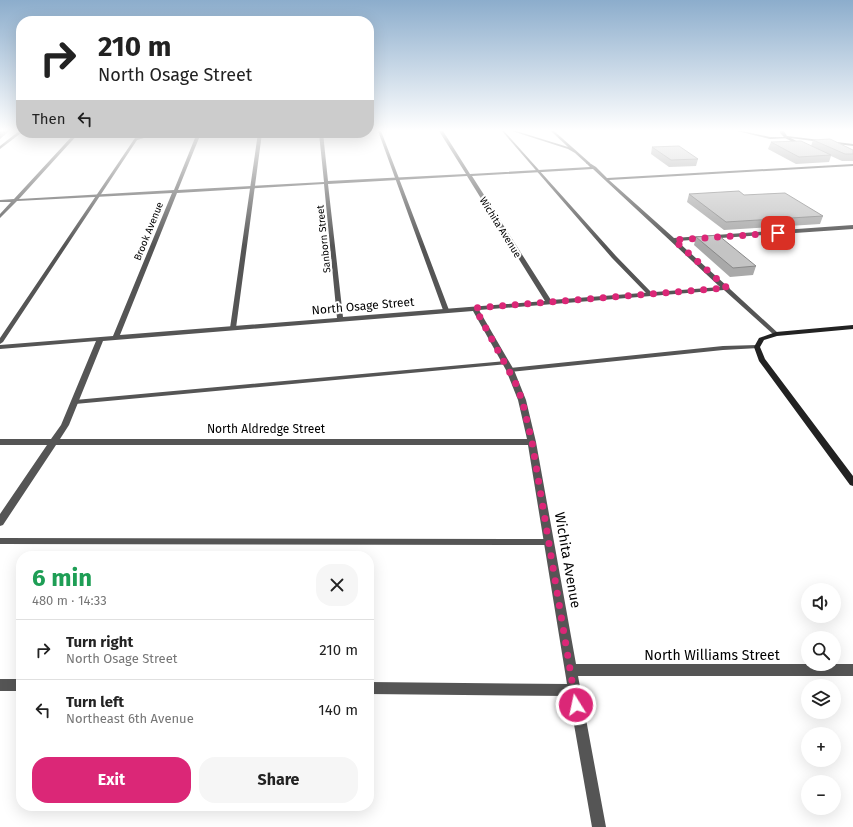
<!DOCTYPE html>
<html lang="en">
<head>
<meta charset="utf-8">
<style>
  :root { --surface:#fff; --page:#f6f6f6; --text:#222; --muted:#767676; --line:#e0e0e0; --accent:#db2777 }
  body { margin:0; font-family:"Fira Sans",sans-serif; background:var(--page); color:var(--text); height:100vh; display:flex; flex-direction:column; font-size:15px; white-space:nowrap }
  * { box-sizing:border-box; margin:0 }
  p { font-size:13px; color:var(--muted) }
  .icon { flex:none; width:22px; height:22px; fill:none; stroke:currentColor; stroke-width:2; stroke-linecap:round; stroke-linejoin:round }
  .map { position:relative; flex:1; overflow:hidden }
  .sheet { position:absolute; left:16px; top:551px; width:358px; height:260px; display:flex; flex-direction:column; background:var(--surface); border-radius:16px; box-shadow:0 4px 16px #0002 }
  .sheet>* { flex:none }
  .top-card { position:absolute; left:16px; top:16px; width:358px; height:122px; border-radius:16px; box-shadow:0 4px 16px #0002; background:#fff; color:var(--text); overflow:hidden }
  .fabs { position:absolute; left:801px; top:583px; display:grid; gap:8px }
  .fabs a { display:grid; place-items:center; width:40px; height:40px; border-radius:50%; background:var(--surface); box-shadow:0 4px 16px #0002; font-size:20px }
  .pin { position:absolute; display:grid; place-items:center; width:34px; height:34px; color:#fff; margin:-17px; border-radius:8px; box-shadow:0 2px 6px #0006 }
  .me { position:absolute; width:44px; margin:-22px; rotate:350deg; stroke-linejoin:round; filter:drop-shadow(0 0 3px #0008) }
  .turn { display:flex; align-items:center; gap:14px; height:84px; padding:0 16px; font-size:18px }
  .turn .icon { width:52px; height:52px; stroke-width:2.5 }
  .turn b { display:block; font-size:28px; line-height:34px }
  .then { display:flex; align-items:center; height:38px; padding:0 16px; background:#0003; gap:8px; font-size:15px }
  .round { display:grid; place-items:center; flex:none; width:42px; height:42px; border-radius:16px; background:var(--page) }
  .headline { display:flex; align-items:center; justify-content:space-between; height:68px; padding:0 16px }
  h1 { font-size:24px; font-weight:700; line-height:30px; color:#1e9e55 }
  .action { display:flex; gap:8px; margin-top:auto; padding:8px 16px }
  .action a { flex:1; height:46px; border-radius:16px; background:var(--accent); color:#fff; font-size:16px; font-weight:700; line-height:46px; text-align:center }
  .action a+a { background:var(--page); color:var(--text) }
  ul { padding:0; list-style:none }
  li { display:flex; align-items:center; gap:12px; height:60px; padding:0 16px; border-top:1px solid var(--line) }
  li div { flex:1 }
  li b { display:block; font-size:15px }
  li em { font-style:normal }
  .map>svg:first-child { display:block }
</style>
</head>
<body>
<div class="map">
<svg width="853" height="827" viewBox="0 0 853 827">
  <rect width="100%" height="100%" fill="#fff"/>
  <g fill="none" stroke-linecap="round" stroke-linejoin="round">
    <!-- lane -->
    <path fill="#555" fill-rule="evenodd" d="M19,131H21V133L0,149V146Z
      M378,131H381L449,310L448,311H444L443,310Z
      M502,131H504L616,256L652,293V295H648L612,258Z
      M512,131H516L568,147L551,131H554L590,163L587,164L575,153L568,149Z
      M737,131H742L770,137H785L787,136L853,144V146L790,138L770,139Z
      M182,133H201L147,137L137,140L3,342L0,344V338L135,138L147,135Z
      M258,133H262L236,328L233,330L230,328Z
      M757,345L760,347L759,348L723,350L510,372L507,370L510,368L723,346Z
      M506,361L509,363L508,364L75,404L72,402L75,400Z
      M0,538L548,539L551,540L552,542L551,544L548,545L0,544Z"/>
    <!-- street -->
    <path fill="#555" fill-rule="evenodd" d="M439,131H443L470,174L590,167L586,163L588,162L596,167L607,178L853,164V166L609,180L674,238L853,225V229L677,241L727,286L729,287L730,289L778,333V335H774L724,290L479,310L514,370L526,400L536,442L576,664H853V676H578L606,827H592L569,696L369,694V682L567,684L528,445H56L3,525L0,526V514L47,445H0V439H51L61,425L96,341L0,349V345L113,336L172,193L17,201L0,218V214L11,202H0V200L14,199L75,133H79L19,199L174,190L197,133H201L178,190L324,182L319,133H323L328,181L466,174ZM593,169L720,287L551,300L472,176ZM467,176L545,301L343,317L328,184ZM324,184L337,318L120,335L177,193ZM473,311L506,370L518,400L527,439H60L69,425L103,341Z
      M780,131H784L787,136L804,145L801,146L785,138L780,133Z
      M0,679H21V691H0Z"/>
    <!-- secondary -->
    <path fill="#222" fill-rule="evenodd" d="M853,325V329L777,336L764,340L760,347L765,359L853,476V486L850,485L759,361L754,347L759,338L776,332Z"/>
  </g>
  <!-- wall -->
  <path fill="#a9a9a9" d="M813,140L853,150V161H842L831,156L829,162L796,164L768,149L771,142L811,146Z
    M652,147L698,159L696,166L669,167L651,154Z
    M689,194L744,195L823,216L820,224L724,230L687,202Z
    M696,237L756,266L753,275L730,277L694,245Z"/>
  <!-- shaded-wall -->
  <path fill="#898989" d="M0,131H9L0,139Z"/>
  <!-- building -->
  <path fill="#c4c4c4" stroke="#898989" d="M830,139L853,150V154H845L813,140Z
    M801,141L831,155L799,157L771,142Z
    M679,146L698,159L671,160L652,147Z
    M739,191L744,195L785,193L823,216L726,222L689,194Z
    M718,235L756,266L733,268L696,237Z"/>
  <!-- sky -->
  <linearGradient id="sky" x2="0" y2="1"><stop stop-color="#8cadcc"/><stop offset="0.53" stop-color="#fff"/><stop offset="1" stop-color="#fff" stop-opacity="0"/></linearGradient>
  <rect width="853" height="246" fill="url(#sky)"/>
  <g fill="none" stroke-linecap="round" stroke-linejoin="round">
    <!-- route -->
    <path stroke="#db2777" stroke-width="7" stroke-dasharray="0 12.6" d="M576,705L532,442L522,400L516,384L475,308L727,288L674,240L778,233"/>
  </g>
  <g text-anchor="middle" stroke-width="4" stroke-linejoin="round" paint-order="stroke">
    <!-- far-street labels -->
    <g font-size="10" fill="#000" stroke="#fff">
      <text transform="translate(501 227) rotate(58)" y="4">Wichita Avenue</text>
      <text transform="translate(148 231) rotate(-68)" y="4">Brook Avenue</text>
      <text transform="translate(323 239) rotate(-96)" y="4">Sanborn Street</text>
    </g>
    <!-- street labels -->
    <g font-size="12" fill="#000" stroke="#fff">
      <text transform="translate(363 306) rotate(-5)" y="4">North Osage Street</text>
      <text x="266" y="433">North Aldredge Street</text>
    </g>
    <!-- near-street labels -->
    <g font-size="14" fill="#000" stroke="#fff">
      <text transform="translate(568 560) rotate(80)" y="5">Wichita Avenue</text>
      <text x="712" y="660">North Williams Street</text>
    </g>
  </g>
</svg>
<div class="fabs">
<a><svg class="icon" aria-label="sound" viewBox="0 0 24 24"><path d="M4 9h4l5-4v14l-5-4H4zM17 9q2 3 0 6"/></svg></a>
<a><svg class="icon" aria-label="search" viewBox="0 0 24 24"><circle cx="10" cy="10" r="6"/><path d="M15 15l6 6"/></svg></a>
<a><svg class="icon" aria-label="layers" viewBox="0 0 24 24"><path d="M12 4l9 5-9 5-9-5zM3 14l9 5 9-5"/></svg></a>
<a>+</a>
<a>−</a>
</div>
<div class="pin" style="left:778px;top:233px;background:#d93025"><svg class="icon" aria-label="arrive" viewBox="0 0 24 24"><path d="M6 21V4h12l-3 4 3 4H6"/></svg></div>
<svg class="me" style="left:576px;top:705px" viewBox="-20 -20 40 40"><circle r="17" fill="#db2777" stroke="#fff" stroke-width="3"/><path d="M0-11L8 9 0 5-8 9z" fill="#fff"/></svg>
<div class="top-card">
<div class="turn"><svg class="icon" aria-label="right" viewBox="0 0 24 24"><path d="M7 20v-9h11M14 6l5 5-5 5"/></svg><div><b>210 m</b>North Osage Street</div></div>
<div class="then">Then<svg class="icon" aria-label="left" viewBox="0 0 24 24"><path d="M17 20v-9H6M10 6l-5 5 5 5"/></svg></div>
</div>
<section class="sheet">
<div class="headline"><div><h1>6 min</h1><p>480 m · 14:33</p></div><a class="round"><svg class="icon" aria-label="close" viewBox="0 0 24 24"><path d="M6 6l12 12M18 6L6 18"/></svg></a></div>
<ul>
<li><svg class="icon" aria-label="right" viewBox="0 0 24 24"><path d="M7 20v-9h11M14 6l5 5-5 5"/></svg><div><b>Turn right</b><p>North Osage Street</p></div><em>210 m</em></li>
<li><svg class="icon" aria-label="left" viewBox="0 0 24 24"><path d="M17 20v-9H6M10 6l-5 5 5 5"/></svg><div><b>Turn left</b><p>Northeast 6th Avenue</p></div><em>140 m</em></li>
</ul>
<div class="action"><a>Exit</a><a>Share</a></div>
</section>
</div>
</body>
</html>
